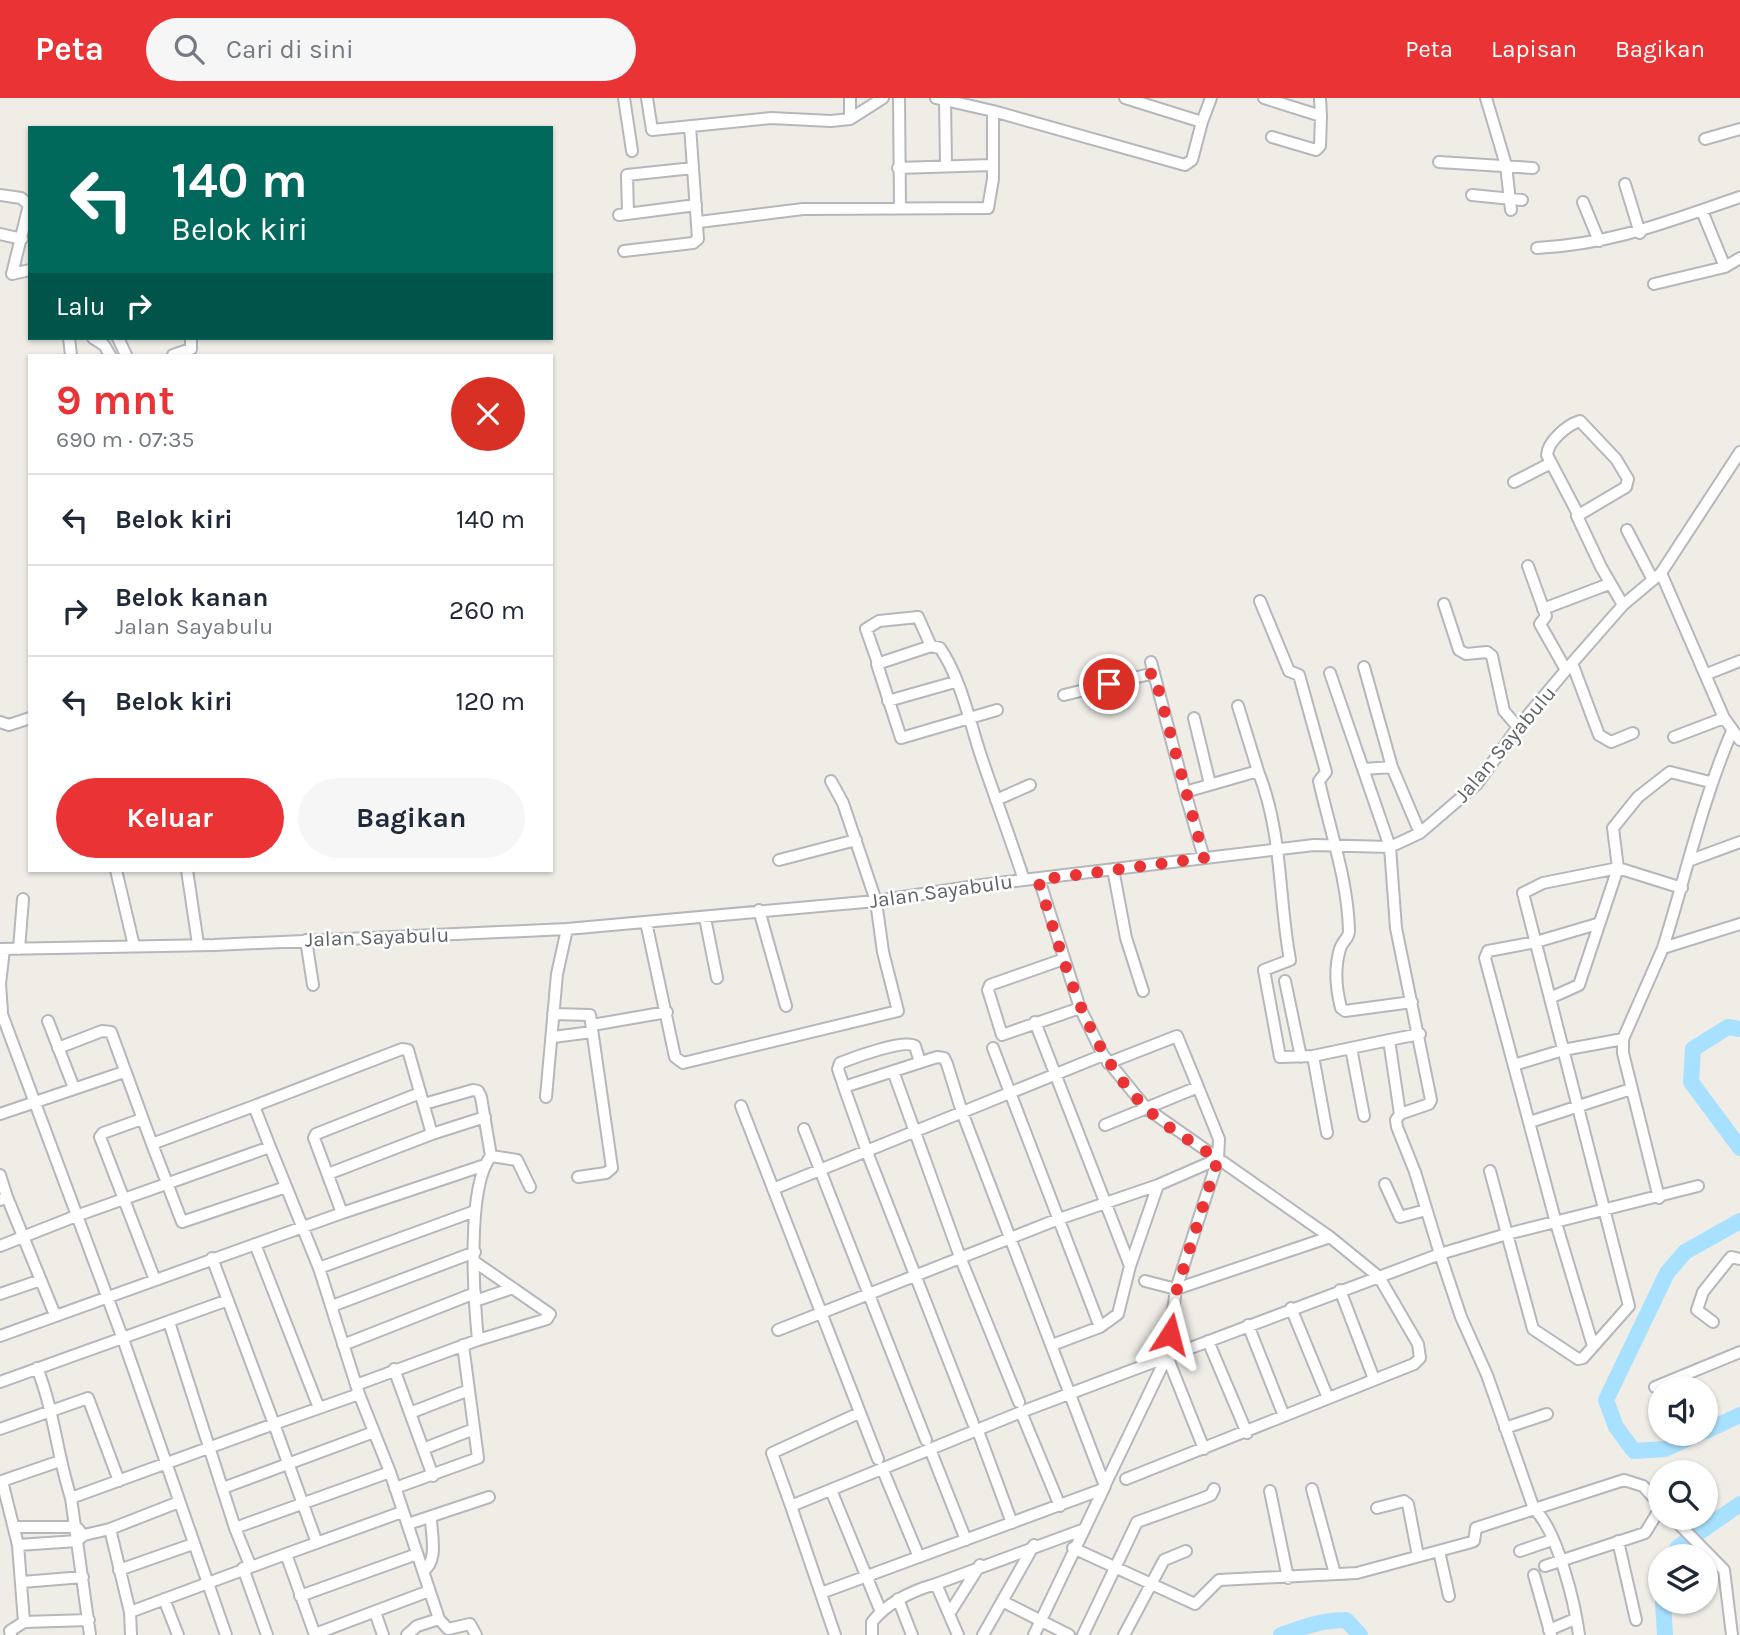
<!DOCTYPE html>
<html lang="id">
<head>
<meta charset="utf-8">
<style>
  :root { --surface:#fff; --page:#f6f6f7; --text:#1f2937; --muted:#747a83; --line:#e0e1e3; --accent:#ea3335 }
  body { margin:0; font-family:Karla,sans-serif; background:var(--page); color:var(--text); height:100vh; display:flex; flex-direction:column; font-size:26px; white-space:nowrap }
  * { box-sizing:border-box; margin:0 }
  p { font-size:23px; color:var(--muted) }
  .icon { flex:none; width:38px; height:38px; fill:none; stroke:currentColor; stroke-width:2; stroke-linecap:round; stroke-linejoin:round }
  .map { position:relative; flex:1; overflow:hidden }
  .drawer { position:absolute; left:28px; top:256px; width:525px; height:518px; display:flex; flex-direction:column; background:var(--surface); border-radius:0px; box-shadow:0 2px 5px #0004 }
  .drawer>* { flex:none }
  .hud { position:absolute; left:28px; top:28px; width:525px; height:214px; border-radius:0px; box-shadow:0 2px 5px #0004; background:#00695c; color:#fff; overflow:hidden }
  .tools { position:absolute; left:1648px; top:1278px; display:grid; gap:14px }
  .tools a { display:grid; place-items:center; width:70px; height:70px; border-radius:50%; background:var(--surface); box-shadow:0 2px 5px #0004; font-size:35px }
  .pin { position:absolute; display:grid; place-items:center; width:60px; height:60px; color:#fff; margin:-30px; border:4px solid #fff; border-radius:50%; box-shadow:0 2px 7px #0007 }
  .me { position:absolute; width:77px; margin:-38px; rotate:9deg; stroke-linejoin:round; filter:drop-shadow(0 0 5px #0008) }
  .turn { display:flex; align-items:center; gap:24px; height:147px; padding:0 28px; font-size:32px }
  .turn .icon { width:91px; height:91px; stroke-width:2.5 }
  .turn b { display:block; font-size:49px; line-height:60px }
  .then { display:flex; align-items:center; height:66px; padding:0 28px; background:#0003; gap:14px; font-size:26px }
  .round { display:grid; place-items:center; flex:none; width:74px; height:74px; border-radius:37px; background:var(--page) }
  .head { display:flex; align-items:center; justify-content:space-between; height:119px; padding:0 28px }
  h1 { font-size:42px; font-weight:700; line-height:52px; color:var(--accent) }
  .button { display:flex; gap:14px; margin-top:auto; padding:14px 28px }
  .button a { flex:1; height:80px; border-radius:42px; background:var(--accent); color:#fff; font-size:28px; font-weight:700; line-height:80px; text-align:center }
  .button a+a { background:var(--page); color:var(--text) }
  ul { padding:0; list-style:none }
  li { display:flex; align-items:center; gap:21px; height:91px; padding:0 28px; border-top:2px solid var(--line) }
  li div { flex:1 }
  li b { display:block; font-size:26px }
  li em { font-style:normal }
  header { display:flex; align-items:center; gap:42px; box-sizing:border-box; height:98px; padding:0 35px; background:var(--accent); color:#fff }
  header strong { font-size:33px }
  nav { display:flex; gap:38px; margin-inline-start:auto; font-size:24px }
  .search { width:490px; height:63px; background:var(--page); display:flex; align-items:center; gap:18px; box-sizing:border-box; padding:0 24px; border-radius:38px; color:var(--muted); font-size:26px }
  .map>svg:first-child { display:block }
</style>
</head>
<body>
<header>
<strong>Peta</strong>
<div class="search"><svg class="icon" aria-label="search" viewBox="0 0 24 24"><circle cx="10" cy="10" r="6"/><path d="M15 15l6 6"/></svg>Cari di sini</div>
<nav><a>Peta</a><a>Lapisan</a><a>Bagikan</a></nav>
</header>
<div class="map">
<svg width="1740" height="1537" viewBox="0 0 1740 1537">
  <rect width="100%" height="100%" fill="#f0ede7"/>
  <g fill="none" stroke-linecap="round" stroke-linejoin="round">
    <!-- river -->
    <path stroke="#a8e1ff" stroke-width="16" d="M1740,931L1728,929L1693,951L1691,984L1740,1050
      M1706,1333L1740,1317
      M1700,1335L1665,1351L1634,1353L1616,1329L1606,1302L1667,1175L1685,1154L1740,1123
      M1673,1458L1678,1449L1740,1406
      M1663,1503L1665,1537
      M1281,1537C1303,1529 1322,1522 1346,1522L1360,1537"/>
    <defs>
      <path id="minor" d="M624,0L632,53
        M647,0L652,32L771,20L831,23L850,21L883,0
        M899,0L900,109
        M1125,0L1202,24L1211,0
        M1264,0L1321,18L1320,0
        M1486,0L1506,67L1511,112
        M945,2L946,67
        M993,13L1185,67L1192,62L1202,24
        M850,21V0
        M1272,39L1316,52L1320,48L1321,18
        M1705,41L1740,31
        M1439,64L1533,70
        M898,70L992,67
        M1625,86L1640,135
        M0,97L21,100L29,107L12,176L30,172
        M1472,97L1522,102
        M1583,104L1599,143
        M628,116L627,77L693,70
        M619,117L696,107
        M699,124L803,111L988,110L993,81V13L936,0
        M0,136L22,141
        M1537,150C1614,146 1669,123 1740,99
        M624,153L693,145L698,141L690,28
        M1725,169L1740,160
        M1654,186L1725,169L1702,113
        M69,240L71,257
        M93,240L104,247L110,257
        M118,240L126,257
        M173,257L191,251V240
        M1514,384L1551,365
        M1578,416L1547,357C1548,343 1567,327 1580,323L1616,361L1628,381L1626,389L1577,418L1601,469L1623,507
        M1627,432L1653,482
        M1528,468L1546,518L1540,526L1566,572
        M1661,475L1724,620L1740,642
        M1260,503L1289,573L1299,577L1326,674L1319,683C1330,732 1348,783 1349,833C1349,841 1342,843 1340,851C1334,871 1336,891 1341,910L1345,913L1412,904
        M1444,506L1459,552L1466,556L1487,554L1492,558L1504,613L1518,629
        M1543,511L1609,486
        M1151,564L1185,694L1258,673C1283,736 1278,797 1290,862L1264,872L1280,959L1313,958L1389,942
        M878,565L866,531L879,523L918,519L931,548
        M1572,565L1599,637L1611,644L1633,635
        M1364,569L1392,669L1420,735
        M1707,576L1740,563
        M1064,597L1154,575
        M888,603L955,584
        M1238,608L1258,673
        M997,612L901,640L877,566L931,548L940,550C960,579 969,621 980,655C994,697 1010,739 1024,782
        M1194,620L1210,686
        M0,624L9,627L30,620
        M1674,639L1724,620
        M1364,671L1392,669
        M1185,694L1204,760
        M996,702L1030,687
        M779,762L856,742
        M1691,762L1740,744
        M1618,770L1682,790
        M1113,771L1126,840L1143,893
        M116,772L134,848
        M187,772L198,846
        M1039,781L1080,910L1103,957
        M759,812L786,908
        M705,820L717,880
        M646,824L675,959L683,965L898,913L883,854L876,803L843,705L831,683
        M306,842L313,887
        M1663,850C1686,777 1702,703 1732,633
        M0,851L214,847L567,831L876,803L982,787L1314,747L1390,749L1420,735L1477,686L1518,629L1566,572L1623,507L1661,475L1740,354
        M19,851L23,801
        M1064,861L990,887L988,892L1002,937L1080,910
        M1285,883L1301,959
        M1550,900L1579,887L1618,770L1613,730L1638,699L1670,674L1710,684
        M0,911L123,1241L226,1537
        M2,914L0,886L4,851
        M553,916L590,917L612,1070L606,1075L578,1079
        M48,923L74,990
        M1035,924L1130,1168L1118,1216L1100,1229L1052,1247
        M592,927L667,914
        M553,939L592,934
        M993,950L1100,1229
        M1351,950L1364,1018
        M1313,958L1327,1035
        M1108,965L1177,938L1198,989
        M1514,967L1563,952L1623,941
        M893,973L960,1159L1019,1304
        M844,989L838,971L840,965C855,959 904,941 915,948L920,964
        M420,995L316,1036L314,1040L342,1115L482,1068
        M546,999L557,876L567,831
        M254,1008L402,951L408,952L432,1036L328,1076
        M741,1008L878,1361
        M0,1016L124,974
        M1400,1016L1389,942L1420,936
        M142,1021L103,1035L100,1039L155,1182
        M1530,1024L1631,991
        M1105,1027L1198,989L1219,1041L1218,1061L1176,1191L1167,1258L1204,1351
        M804,1031L926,1342
        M432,1036L485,1019
        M152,1046L182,1124L286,1089
        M270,1049L319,1170L475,1113
        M491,1058L517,1062L530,1089
        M1490,1073L1507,1136L1698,1088
        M0,1077L7,1099
        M1385,1086L1400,1119L1426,1112
        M773,1091L1103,957L1146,1010L1330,1139L1379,1179L1418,1246L1420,1260L1414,1266L1126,1381
        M1659,1100L1623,955V941L1663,850L1740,826
        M0,1102L7,1099L55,1217
        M255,1146L319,1310
        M0,1148L76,1118L270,1049L254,1008L152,1046L111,934L102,933L58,950
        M212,1160L274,1326L359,1296
        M475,1164L550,1216L547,1221L478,1242
        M1130,1168L1158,1087
        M319,1170L359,1296L390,1374L439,1521L448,1531L470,1526L476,1537
        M1145,1183L1176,1191L1330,1139
        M1340,1192L1374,1281
        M0,1196L41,1182
        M475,1203L513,1190
        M332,1208L475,1154
        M1291,1210L1328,1300
        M169,1224L235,1430L250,1467
        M1713,1224L1697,1212L1703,1194L1731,1159L1740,1161
        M1248,1227L1284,1318
        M778,1232L1056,1122L1158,1087L1218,1061
        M0,1238L342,1115
        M1208,1243L1247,1335
        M343,1247L475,1195
        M1593,1248L1556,1125L1485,860L1488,853L1536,844L1597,826
        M37,1270C54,1312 57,1357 71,1400
        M394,1271L433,1378
        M0,1284L228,1202
        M356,1287L478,1242C474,1201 466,1089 491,1058L481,999L478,993L473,992L424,1006
        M1655,1289L1740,1254
        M1021,1314L1060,1408
        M410,1315L469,1292
        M973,1325L867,1054L844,989L937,959L944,960L947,966L962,1014L1105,1388L1034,1537
        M1505,1330L1547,1316
        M0,1331L88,1300L119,1383
        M978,1333L1012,1425
        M423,1351L474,1331
        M930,1351L966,1442
        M882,1370L919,1459
        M223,1390L374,1334
        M395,1390L478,1360L463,1247
        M1312,1391L1335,1476
        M831,1392L881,1514
        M1270,1393L1288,1480
        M791,1408L772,1355L859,1315
        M1377,1410L1404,1403L1408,1406L1418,1458
        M1672,1419L1724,1472L1732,1537
        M408,1426L489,1399
        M14,1429H76L80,1433
        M235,1430L390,1374
        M110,1431L130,1514L131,1537
        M77,1443L84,1437L110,1431L179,1404
        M1618,1443L1636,1522
        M18,1447L77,1443
        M1073,1450L1195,1506L1219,1482L1357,1475L1468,1445L1474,1443L1476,1430L1624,1382L1643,1388L1661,1408
        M1439,1453L1449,1498
        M1520,1453L1552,1442
        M1545,1468L1645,1435L1661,1409
        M243,1470L267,1537
        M119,1472L193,1446
        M423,1473C439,1463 431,1436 431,1420
        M1534,1477L1551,1537
        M22,1484L83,1479
        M821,1495L1103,1391L1167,1258
        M300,1498L417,1456
        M164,1501L178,1537
        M898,1501L912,1537
        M1002,1503L1069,1537
        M130,1514L286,1456
        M375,1514L383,1537
        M949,1516L980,1467
        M24,1524L89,1522
        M1549,1532L1575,1521
        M315,1536L429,1493
        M11,1537L10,1533L24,1524L18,1447L2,1383L60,1363
        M90,1537L71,1400L274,1326L317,1445
        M315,1537L286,1456L402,1414
        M407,1537L417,1528L439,1521
        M835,1537L791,1408L1021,1314L1440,1156L1415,1074L1397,1029L1396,1022L1400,1016L1429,1006L1431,1002L1396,830L1390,749L1330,575
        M872,1537V1524C888,1504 911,1493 936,1486
        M958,1537L936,1486L1082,1432
        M983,1537L1034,1447
        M1083,1537L1137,1424L1201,1401L1211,1397L1214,1391
        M1124,1537L1164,1462L1186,1453
        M1579,1537C1575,1506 1557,1431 1534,1411L1487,1277L1461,1219L1440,1156L1507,1136L1533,1231L1578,1261L1583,1260L1629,1208L1523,795L1543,785L1618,770"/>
    </defs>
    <!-- minor casing -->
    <use href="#minor" stroke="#b4b7bb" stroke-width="14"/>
    <!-- minor -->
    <use href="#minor" stroke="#fff" stroke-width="10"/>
  </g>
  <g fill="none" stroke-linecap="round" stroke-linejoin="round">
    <!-- route -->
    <path stroke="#ea3335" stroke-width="12" stroke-dasharray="0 21.6" d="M1109,586L1154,575L1204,760L1038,782C1064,861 1083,946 1144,1008C1165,1029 1194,1045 1218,1061L1177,1191L1170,1236"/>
  </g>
  <g text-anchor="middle" stroke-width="5" stroke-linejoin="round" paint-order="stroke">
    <!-- street labels -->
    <g font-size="21" fill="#5e6367" stroke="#fff">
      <text transform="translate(1505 646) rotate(-50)" y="7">Jalan Sayabulu</text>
      <text transform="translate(941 793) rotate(-8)" y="7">Jalan Sayabulu</text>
      <text transform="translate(377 839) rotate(-2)" y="7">Jalan Sayabulu</text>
    </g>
  </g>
</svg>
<div class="tools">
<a><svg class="icon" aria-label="sound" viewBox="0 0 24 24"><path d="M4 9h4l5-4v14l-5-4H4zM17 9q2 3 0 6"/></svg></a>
<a><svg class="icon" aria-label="search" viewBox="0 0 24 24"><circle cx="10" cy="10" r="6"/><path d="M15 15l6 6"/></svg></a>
<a><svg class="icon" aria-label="layers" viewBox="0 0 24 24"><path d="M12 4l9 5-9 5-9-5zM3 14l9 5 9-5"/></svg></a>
</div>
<div class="pin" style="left:1109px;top:586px;background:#d93025"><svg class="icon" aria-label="arrive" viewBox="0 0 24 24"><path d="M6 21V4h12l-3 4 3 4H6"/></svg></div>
<svg class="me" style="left:1170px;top:1236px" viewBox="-20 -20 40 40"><path d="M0-17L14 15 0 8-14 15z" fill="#ea3335" stroke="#fff" stroke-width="4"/></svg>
<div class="hud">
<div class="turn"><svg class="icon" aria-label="left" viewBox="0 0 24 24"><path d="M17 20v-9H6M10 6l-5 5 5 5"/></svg><div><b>140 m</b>Belok kiri</div></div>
<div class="then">Lalu<svg class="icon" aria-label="right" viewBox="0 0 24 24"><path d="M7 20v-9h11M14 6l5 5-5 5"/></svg></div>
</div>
<section class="drawer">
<div class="head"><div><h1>9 mnt</h1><p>690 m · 07:35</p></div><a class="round" style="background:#d93025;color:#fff"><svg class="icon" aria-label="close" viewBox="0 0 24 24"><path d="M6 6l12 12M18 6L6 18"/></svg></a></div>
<ul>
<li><svg class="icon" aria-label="left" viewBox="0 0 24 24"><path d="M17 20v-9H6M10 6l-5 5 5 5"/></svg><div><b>Belok kiri</b></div><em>140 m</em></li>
<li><svg class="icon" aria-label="right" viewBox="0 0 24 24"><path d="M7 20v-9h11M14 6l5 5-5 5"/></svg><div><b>Belok kanan</b><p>Jalan Sayabulu</p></div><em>260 m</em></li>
<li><svg class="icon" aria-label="left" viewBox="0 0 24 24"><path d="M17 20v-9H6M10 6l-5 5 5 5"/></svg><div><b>Belok kiri</b></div><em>120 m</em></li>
</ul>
<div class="button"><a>Keluar</a><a>Bagikan</a></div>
</section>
</div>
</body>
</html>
